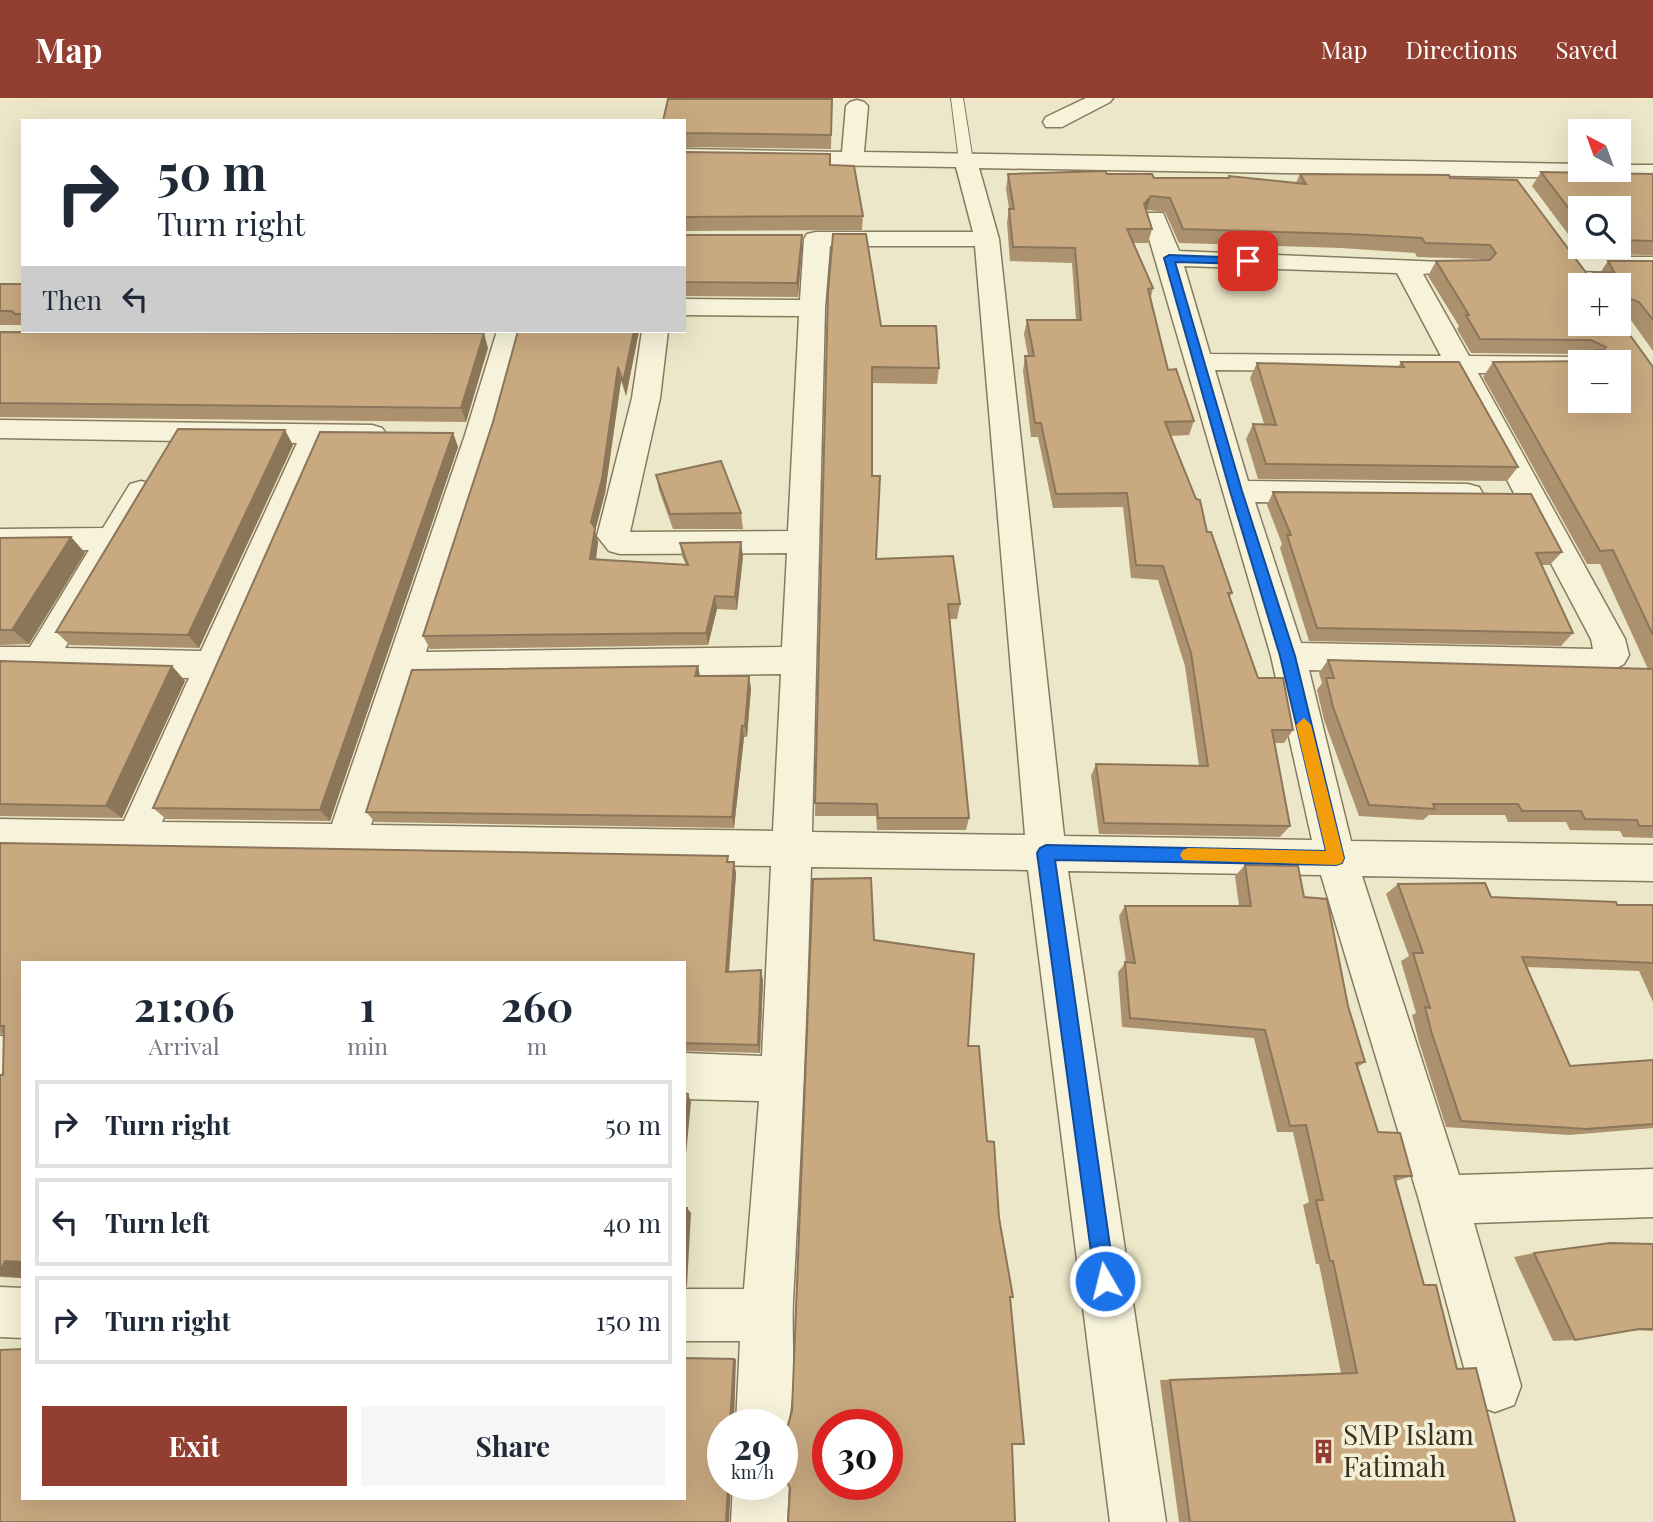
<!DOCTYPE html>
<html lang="en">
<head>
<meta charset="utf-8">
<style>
  :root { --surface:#fff; --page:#f6f6f7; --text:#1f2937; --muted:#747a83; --line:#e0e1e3; --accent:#923f31 }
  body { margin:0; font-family:"Playfair Display",serif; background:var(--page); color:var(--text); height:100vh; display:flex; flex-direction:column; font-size:26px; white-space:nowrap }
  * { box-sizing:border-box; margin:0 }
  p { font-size:23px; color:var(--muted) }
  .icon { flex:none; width:38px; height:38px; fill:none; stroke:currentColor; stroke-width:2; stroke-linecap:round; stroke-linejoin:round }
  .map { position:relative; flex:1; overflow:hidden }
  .panel { position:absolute; left:21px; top:863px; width:665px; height:539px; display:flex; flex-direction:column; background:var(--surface); border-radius:0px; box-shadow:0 7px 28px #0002 }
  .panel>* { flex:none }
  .guide { position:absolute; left:21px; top:21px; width:665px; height:214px; border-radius:0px; box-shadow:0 7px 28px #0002; background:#fff; color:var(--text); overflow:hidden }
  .needle { width:46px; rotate:319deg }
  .controls { position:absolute; left:1568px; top:21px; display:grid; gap:14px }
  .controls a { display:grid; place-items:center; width:63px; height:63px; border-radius:0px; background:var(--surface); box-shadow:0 7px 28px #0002; font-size:35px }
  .speed { position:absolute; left:707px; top:1311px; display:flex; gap:14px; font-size:35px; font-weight:700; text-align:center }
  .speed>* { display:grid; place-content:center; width:91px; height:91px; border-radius:50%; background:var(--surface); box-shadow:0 7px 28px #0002; line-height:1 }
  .speed small { font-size:18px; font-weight:400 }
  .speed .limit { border:10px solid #d22; background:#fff; color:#111 }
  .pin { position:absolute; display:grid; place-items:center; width:60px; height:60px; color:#fff; margin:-30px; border-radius:14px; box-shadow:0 4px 10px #0006 }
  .me { position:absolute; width:77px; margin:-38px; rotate:352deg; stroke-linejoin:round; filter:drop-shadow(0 0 5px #0008) }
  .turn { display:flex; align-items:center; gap:24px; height:147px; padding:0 21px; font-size:32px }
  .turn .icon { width:91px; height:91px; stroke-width:2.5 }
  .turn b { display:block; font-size:49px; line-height:60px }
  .then { display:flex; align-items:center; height:66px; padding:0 21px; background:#0003; gap:14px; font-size:26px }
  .eta { display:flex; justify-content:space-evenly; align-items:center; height:119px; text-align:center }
  .eta b { font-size:42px; font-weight:700; line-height:49px }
  .primary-button { display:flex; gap:14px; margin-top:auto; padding:14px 21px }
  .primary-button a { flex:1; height:80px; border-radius:0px; background:var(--accent); color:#fff; font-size:28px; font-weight:700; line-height:80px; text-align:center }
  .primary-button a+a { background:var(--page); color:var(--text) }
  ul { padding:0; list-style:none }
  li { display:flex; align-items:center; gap:21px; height:88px; margin:0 14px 10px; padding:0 7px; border:4px solid var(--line); border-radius:0px }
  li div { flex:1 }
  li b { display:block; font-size:26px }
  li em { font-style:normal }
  header { display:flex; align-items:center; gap:42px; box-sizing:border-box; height:98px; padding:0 35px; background:var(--accent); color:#fff }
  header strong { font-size:33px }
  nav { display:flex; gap:38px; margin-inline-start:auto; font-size:24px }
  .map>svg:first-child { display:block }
</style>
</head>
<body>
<header>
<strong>Map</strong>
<nav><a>Map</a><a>Directions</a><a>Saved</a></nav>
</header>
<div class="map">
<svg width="1653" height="1424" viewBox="0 0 1653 1424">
  <rect width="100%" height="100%" fill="#ece7c8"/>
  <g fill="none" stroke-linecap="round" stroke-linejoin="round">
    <defs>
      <path id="service" d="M951,0H963L973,63L971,66H961L959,63Z"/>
      <path id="minor" d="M1086,0H1113L1110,4L1062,29H1046L1043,24L1046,19Z
        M857,2L864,4L868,8L864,54L1580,66V72H1619V67H1653V81L979,70L999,141L1064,738L1312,742L1271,558L1143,120L1147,115H1163L1179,153L1442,164L1446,169L1442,174L1423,176L1469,258L1580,259L1592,264H1580V275H1478L1625,541L1629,557L1624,566L1600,579L1309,572L1351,743L1653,747V783L1362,778L1459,1077L1653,1071V1119L1474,1125L1521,1288L1514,1307L1495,1314L1476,1307L1469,1288L1419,1102L1321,777L1068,773L1166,1424H1110L1028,772L811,769C807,914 801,1058 793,1203C791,1246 799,1305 782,1344V1326H736L740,1243H684V1191H744L759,1003L684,1001V955L762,958L771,768L0,755V721L124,723L189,580L0,575V549H30L89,452L0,453V431L103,430L130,386L141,383L152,386L156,393L65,550L201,553L297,345L0,340V322L372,327L382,330L387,337L382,344L372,347L326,346L162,724L332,726L465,337L497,233H523L495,337L426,554L782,549L787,455L620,456L609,453L597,438L632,300L642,233H668L660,300L630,434L788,433L799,218L684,217V201L800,202L804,141L807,136L816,134H973L956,69L684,65V51L842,54L846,8L850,4ZM830,148H975L1025,737L812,734L825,210ZM1184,168L1397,175L1441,258L1210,256ZM1215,272L1450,274L1591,541L1593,551L1301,545L1255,404L1468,406L1479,403L1483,396L1479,389L1468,386L1248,383ZM781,576L773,733L371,727L417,581Z
        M1574,159H1653V175L1565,172L1561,167L1565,162Z
        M0,938L23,939V983L0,982Z
        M0,1189L23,1190V1240L0,1239Z
        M782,1371L789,1386L787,1424H731L733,1386H782Z"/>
    </defs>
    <!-- service casing -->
    <use href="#service" stroke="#877a5e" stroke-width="2"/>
    <!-- minor casing -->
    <use href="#minor" stroke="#877a5e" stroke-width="3"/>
    <!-- service -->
    <use href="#service" fill="#f7f3db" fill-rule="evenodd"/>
    <!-- minor -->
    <use href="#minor" fill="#f7f3db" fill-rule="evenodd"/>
  </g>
  <!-- wall -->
  <path fill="#ac916e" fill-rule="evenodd" d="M832,1L831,51L684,49V23Z
    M684,54L830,67L863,118L862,132L684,133Z
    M1541,74L1653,76V157L1583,156L1532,88ZM1580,110H1619V149H1580Z
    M1008,76H1107L1154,80H1228L1229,78L1296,85L1300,76L1450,80L1590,180L1600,175L1608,163H1653V253L1628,218L1622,216L1619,220V187H1580L1653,269V740L1623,739L1620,733L1570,732L1566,724H1508L1505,717H1429L1423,722L1359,718L1324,622L1317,592L1322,585L1319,575L1328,562L1648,571L1600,466H1587L1483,279L1493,264L1585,263L1588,260L1580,256L1471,255L1457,231L1459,228L1428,178L1436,163L1482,162L1481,161L1417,159L1415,155L1341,150L1179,145L1165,114L1147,112L1152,131L1148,145H1133L1153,190L1151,199L1168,272L1194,323L1189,337L1170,338L1207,434L1232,495L1229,500L1258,580L1293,632L1284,645H1274L1290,728L1280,739L1099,736L1091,678L1096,666L1199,668L1185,568L1158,482L1131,480L1123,409L1053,410L1038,339H1031L1023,273L1025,258H1028L1024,236L1027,222H1076L1072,165L1010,163L1007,125L1009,111L1006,91Z
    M684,137H802V152L798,199L684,198Z
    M0,186H23V227H0Z
    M828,194L881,228L939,270L937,286L872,285V378L876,461L960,506L957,521H950L969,720L966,732H877L876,718H815Z
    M639,233L626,298L621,283L605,395L595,433L598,444L596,462L686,467L682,458L680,445L743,458L737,512L717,511L708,547L430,551L423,538L493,324Z
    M0,234L488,250L466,324L0,319Z
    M1401,264L1518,369L1507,383L1258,381L1246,341L1253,326H1264L1250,280L1257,265L1398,269Z
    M453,335L458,349L330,723L166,721L153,710Z
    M293,347L199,550L70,547L56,534Z
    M656,377L741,415L743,431H673L659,392Z
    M1273,394L1562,454L1550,467H1542L1573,535L1561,548L1309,543L1280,450L1282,446L1267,407Z
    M71,439L85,455L29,546L0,547V440Z
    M0,563L172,568L185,583L122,720L0,718Z
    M698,568L700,578L751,590L747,639H744L734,730L375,724L366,714Z
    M0,745L734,764L736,776L729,874L763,882L760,955L684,953V864H23V1179L22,1180L0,1179V977H3L4,936H0Z
    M1245,767L1304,799L1348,908L1365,964L1358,969L1378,1034L1412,1078L1396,1083L1424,1187L1457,1270H1476L1515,1424H1179L1160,1282L1341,1275L1319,1166H1316L1303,1107L1309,1104L1293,1034H1277L1254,940L1122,929L1118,874L1126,864L1119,818L1125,808H1239L1235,778Z
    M1398,786L1491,799L1617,807H1653V904L1639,873L1526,869L1570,968L1653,962V1030L1569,1037L1446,1029L1419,944L1412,917L1416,915L1401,863L1409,858L1386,796Z
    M1653,1146V1233L1631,1232L1575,1242L1553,1243L1514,1159L1534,1155Z"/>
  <!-- shaded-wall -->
  <path fill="#8c765a" d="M1151,98L1147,112L1140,121L1144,106Z
    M802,137V152L798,199L797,185Z
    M634,233H639L626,298L623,284Z
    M484,235L488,250L466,324L461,310Z
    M618,269L621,283L605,395L595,433L598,444L594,475L590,461L591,424Z
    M285,332L293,347L199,550L188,537Z
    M453,335L458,349L330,723L320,712Z
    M71,439L85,455L29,546L12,532Z
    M741,444L743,458L737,512L735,499Z
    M715,498L717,511L708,547L706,535Z
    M172,568L185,583L122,720L106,708Z
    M698,568L700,580L695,578Z
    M749,578L751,590L747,639L745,628Z
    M742,628L744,639L734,730L732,719Z
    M734,764L736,776L728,884L726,874Z
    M761,872L763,882L760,955L758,947Z
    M688,996L691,1004L684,1078V1032Z
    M687,1110L691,1115L687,1188L684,1190V1168Z
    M5,1163L23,1165L22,1180L0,1178V1173Z
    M734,1261H736L734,1326H730Z
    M731,1386L729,1424H726L728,1388Z"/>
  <!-- building -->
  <path fill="#c8a980" stroke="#8c765a" stroke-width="2" fill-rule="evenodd" d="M668,1H832L831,37L684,35V23H663Z
    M684,54L830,56V67L854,68L863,118L684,119Z
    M1105,73L1107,76H1152L1154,80H1229V78L1306,86L1300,76L1449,77L1450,80L1517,82L1590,180L1593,175L1614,174L1608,163H1653V222L1639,204L1631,201L1627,209H1619V187H1580V226H1619V222L1653,269V537L1613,452L1600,453L1493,264L1591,263L1594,252H1603L1606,249L1591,242L1480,241L1466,217H1469L1436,163L1490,162L1496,155L1490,147L1425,145L1422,140L1348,136L1183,131L1170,100L1151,98L1144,106L1152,131H1127L1153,190L1148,191L1168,272L1176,271L1194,323L1165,324L1196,401L1200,402L1207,434H1211L1232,495H1228L1258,580H1283L1293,632H1272L1290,728L1104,725L1096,666L1208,668L1191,555L1163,468L1136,467L1127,395L1056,396L1041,325H1035L1025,258H1034L1027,222H1081L1075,150L1013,149L1009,111H1014L1008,76ZM1580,264H1619V303H1580Z
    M1541,74L1653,76V143L1619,142V110H1580V125Z
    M833,136H866L881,228H936L939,270L872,269V378H880L876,461L953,458L960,506H948L969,720H878L877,706L815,705L828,194Z
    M684,137H802L797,185L684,184Z
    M0,186H23V216H15L12,213H0Z
    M518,233H634L623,284L618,269L602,381L591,424L595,430L590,461L688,467L680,445L741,444L735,499L715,498L706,535L423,538L493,324Z
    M0,234L484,235L461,310L0,305Z
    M1401,264H1459L1518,369L1266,366L1253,326L1276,327L1257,265L1404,269Z
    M178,331L285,332L188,537L56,534Z
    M320,334L453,335L320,712L153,710Z
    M721,363L741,415L670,416L656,377Z
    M1273,394L1531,396L1562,454L1536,455L1573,535L1317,530L1287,437H1291Z
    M71,439L12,532H0V440Z
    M1328,562L1653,571V728H1639L1637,722L1585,721L1581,713H1522L1518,706H1433L1435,711L1369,707L1333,609L1326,580H1334Z
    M0,563L172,568L106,708L0,706Z
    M698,568L695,578H749L745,628H742L732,719L366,714L412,572Z
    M0,745L728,758L727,764H734L726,874L761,872L758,947L684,945V864H23V1164L5,1163L0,1173V977H3L4,928H0Z
    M1245,767L1298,768L1304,799L1327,801L1348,908L1365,964L1356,965L1378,1034L1400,1035L1412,1078H1394L1424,1187H1436L1457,1271L1476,1270L1515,1424H1190L1170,1282L1357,1275L1333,1163H1330L1316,1102H1323L1306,1027L1290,1028L1265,932L1130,920L1125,864L1135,865L1125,808H1251Z
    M871,780L874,842L974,856L968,948H979L987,1043L994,1044L999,1120L1013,1199H1010L1024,1346H1012L1015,1424H788L790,1390L782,1374V1348L792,1313L813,781ZM828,1326H887V1386H828Z
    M1485,785L1491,799L1616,804L1617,807H1653V865L1522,859L1570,968L1653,962V1026L1586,1031L1461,1023L1432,936L1425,909L1430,910L1413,855H1423L1398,786Z
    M684,995L688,996L684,1032Z
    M684,1110H687L684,1168Z
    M1610,1145L1653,1146V1231H1639L1575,1242L1534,1155Z
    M23,1251V1400H684V1260L734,1261L730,1326H723V1386H778V1387L728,1388L726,1424H0V1252Z"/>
  <!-- route -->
  <path fill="#1a73e8" stroke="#114b97" stroke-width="2" d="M1169,157L1248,160L1254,163L1248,166L1175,164L1242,393L1295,558L1344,760L1342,765L1336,767L1055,762L1115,1183L1112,1190L1105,1193L1098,1190L1095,1183L1037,755L1040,750L1046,747L1326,753L1280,558L1230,393L1164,160Z"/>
  <!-- slow -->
  <path fill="#f59e0b" d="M1304,620L1311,627L1344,760L1342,765L1336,767L1183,762L1180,757L1183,752L1188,750L1326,753L1296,627Z"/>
  <!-- icons -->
  <defs>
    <symbol id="building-bare" viewBox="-9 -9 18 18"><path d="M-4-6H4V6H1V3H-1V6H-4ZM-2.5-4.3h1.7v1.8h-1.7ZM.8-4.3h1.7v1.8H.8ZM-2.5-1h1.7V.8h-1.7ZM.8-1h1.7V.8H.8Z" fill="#923f31" stroke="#f4f0d7" stroke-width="2.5" paint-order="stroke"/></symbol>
  </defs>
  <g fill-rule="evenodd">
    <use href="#building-bare" x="1306" y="1336" width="35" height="35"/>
  </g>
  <g text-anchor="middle" stroke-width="7" stroke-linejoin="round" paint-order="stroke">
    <!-- near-poi labels -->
    <g font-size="28" fill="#383021" stroke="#f4f0d7" text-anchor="start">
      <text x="1343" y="1347">SMP Islam<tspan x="1343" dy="32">Fatimah</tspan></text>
    </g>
  </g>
</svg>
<div class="controls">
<a><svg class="needle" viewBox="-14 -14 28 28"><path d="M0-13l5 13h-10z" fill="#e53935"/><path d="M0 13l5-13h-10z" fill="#747a83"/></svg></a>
<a><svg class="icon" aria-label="search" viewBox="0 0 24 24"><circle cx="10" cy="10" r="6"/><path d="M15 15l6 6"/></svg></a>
<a>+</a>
<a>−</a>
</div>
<div class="speed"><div>29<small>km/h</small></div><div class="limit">30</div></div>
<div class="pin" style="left:1248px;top:163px;background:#d93025"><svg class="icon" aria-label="arrive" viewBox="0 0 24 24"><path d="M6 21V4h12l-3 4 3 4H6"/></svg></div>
<svg class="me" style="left:1105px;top:1183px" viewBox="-20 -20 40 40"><circle r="17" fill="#1a73e8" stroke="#fff" stroke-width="3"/><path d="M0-11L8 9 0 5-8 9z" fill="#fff"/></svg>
<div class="guide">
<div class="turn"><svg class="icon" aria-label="right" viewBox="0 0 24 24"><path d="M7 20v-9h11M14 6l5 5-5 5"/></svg><div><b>50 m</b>Turn right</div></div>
<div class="then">Then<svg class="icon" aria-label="left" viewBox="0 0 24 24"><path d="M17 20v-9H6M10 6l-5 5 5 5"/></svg></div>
</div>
<section class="panel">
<div class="eta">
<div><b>21:06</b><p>Arrival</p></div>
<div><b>1</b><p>min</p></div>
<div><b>260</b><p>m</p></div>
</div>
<ul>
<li><svg class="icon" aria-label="right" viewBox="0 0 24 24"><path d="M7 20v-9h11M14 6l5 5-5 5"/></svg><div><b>Turn right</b></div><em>50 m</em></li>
<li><svg class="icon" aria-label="left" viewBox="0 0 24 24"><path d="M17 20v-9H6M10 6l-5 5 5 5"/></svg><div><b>Turn left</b></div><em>40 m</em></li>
<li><svg class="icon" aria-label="right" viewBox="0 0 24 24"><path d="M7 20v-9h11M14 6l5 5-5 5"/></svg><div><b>Turn right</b></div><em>150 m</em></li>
</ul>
<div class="primary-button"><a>Exit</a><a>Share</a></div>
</section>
</div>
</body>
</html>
